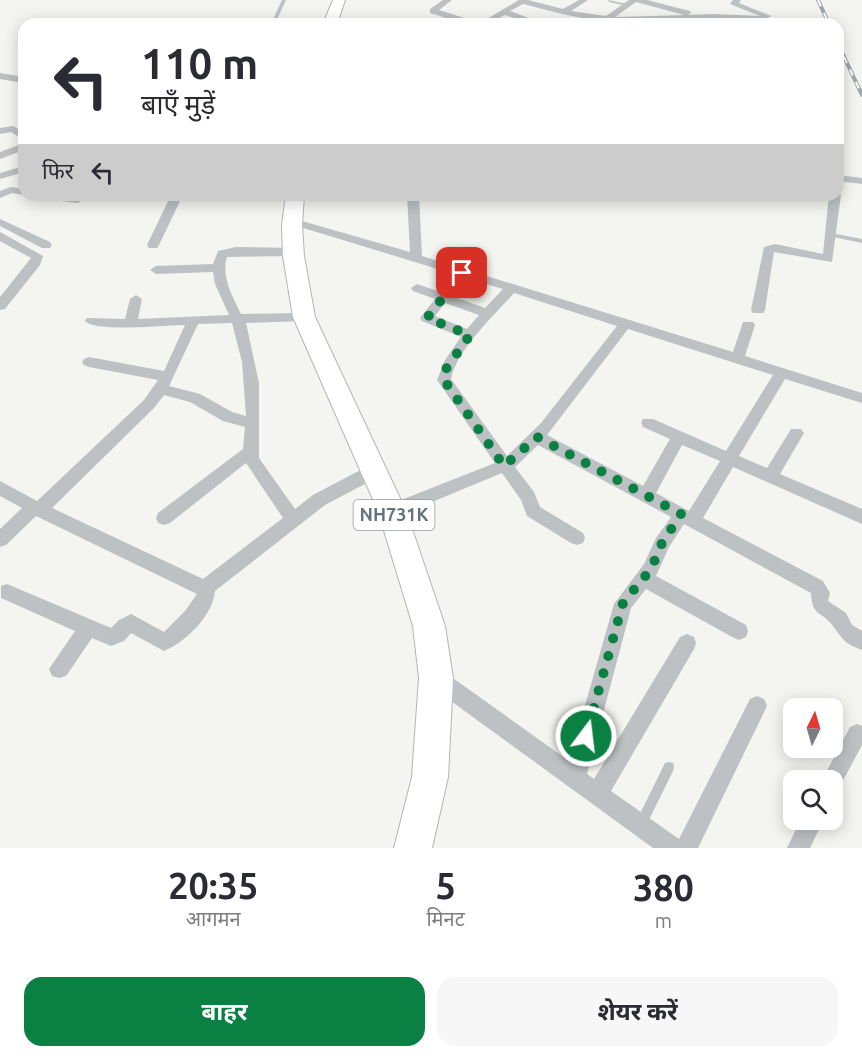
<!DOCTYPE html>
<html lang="hi">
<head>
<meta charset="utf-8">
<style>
  :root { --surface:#fff; --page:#f7f7f7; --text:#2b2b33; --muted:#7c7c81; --accent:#0b8043 }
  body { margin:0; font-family:Ubuntu,"Noto Sans Devanagari",sans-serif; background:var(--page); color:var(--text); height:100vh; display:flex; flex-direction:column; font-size:22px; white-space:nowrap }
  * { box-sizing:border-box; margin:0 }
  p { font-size:20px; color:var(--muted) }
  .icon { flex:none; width:33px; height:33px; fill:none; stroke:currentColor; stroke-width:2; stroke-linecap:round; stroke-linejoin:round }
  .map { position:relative; height:848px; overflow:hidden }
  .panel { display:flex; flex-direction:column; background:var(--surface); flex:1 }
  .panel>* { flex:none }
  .guide { position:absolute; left:18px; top:18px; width:826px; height:183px; border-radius:18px; box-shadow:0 3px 15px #0003; background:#fff; color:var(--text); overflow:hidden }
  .needle { width:39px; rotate:5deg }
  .tools { position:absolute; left:783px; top:698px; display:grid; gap:12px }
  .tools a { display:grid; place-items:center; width:60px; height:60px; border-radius:12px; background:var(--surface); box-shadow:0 3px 15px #0003; font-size:30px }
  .pin { position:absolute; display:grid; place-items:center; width:51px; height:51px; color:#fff; margin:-26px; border-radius:12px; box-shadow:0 3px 9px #0006 }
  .me { position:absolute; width:66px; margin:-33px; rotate:15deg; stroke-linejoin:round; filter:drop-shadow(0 0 4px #0008) }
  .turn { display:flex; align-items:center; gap:21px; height:126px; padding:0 24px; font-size:27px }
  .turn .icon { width:78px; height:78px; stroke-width:2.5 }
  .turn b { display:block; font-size:42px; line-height:51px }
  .then { display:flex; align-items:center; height:57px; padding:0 24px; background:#0003; gap:12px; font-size:22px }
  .eta { display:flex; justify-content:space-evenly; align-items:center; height:102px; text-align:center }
  .eta b { font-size:36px; font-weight:700; line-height:42px }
  .button { display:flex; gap:12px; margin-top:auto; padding:12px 24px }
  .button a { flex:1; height:69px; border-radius:18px; background:var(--accent); color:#fff; font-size:24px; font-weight:700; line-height:69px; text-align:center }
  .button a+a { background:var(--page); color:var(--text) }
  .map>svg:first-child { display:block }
</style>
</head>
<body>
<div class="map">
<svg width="862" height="848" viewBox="0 0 862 848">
  <rect width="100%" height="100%" fill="#f4f4f0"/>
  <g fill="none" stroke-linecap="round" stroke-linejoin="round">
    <defs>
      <path id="trunk" d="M333,0H345L337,24H323Z
        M286,195H304L302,225L304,256L315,317L406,511L445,626L453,678L448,777L432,848H394L412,777L419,678L413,626L378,511L293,317L283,256L282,225Z"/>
    </defs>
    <!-- trunk casing -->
    <use href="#trunk" stroke="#b2b5b8" stroke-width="2"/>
    <!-- service -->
    <path fill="#bdc1c4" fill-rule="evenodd" d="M282,0H286L275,24H271Z
      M608,0L627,4L629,5L627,6L609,2Z
      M831,233L862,239V243L829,236L828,235Z
      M669,762L673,763L674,767L673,771L645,828L641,829L637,828L636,824L637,820L665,763Z"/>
    <!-- minor -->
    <path fill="#bdc1c4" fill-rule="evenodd" d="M443,0H452L439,10L480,23L519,0H528L563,9L579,0H588L571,11L606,16L629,0H647L690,11L691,13L688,15L713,14L760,16L730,4L733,0H741L739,3L771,16C757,27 730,18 712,18C678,19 644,23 610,21C580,20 552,11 523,4L510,11L545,24H533L505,15C475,32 461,22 430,13V9ZM636,2L684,15H687L615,17Z
      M423,20L433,22L434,24H420V20Z
      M0,73L24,77V83L0,79Z
      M13,126L24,132V140L11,132L0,134V128Z
      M24,143V150L0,159V152Z
      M24,166V172L0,179V173Z
      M838,175L862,178V184L838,181Z
      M11,187L24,189L25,195L12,193L0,198V191Z
      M839,193L841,195L832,262L774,252L765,310L763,313H753L751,310L764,247L775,244L823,254L829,195H838Z
      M30,195H87L89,198L77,203L36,198Z
      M171,195H183L159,245L157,248H149L147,245Z
      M407,195H419L422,256L733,352L743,322H753L755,325L745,356L862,393V403L785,379L739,456L767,468L791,429H801L804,433L780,474L862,509V524L733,467L703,518L823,581L830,593L828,601L846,613L852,625L862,631V650C844,643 844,641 833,626C821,610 812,617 811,593L684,524L669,547L656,576L746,625L748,631L746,637L739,640L732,637L646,589L631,608L587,774L594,779L680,637L687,634L694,637L696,643L694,649L611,791L679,839L750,699L757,696L764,699L767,706L698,848H653L429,685L426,678L429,671L436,668L443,671L569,761L614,604L644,564L656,538L671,517L538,445L515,467L534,492L540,507L583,533L585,538L583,543L577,545L571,543L527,516L521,500L502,473L398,516L392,518L386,516L384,511L386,506L495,463L437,380L445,360L461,337L422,321L420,318L435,299L413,291L411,288L417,284L440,292L454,274L287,223L285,221L291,218L295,219L410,252ZM465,278L503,289L485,308L451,296ZM514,293L617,326L541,423L507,456L451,379C457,349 494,316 514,293ZM445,303L479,315L467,329L435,316ZM628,329L773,375L726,451L653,419H643L641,423L643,427L670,439L643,486L547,435ZM682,445L720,461L689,511L656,493Z
      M0,219L50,242L52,245L50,248H42L0,226Z
      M0,232L43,256L40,265L5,309L0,310V297L31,258L0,241Z
      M236,247L294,248L300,252L294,256L227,257C221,277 232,295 241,314L304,313L311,317L304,321L246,323L259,383V458L295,509L313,495L368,466L374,465L380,466L382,471L380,476L325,505L215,591C213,615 186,642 164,651L131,633L124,641L111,646L92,638L66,676L59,678L52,676L49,669L75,631L1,598V586L7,584L111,628L119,620L131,614L164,632L185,611L197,594L36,516L6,545L0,547V529L22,508L0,496V481L37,501L144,400L158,380L89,367L84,365L82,362L84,359L89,357L164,371L185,325C166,325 96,333 85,321L87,318L125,319L130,299L136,295L142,299L138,319L229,315L215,284L213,272L156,274L150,270L156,266L213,264L218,251ZM232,323L242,362L246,416L232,412L200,394L169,386L198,324ZM164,395L190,402L223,421L245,427L243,449L158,513L156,518L158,523L164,525L170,523L246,463L283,518L203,579L52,508L154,408Z
      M857,724L862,726V745L839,788L832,791V780H822L850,727Z
      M801,819H824L810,848H787Z"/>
    <!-- trunk -->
    <use href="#trunk" fill="#fff" fill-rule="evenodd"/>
    <defs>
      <path id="rail" d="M818,0L829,24
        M838,44L862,95"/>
    </defs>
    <!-- rail casing -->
    <use href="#rail" stroke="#9fa4a9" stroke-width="4"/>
    <!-- rail -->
    <use href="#rail" stroke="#fff" stroke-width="2" stroke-dasharray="7" stroke-linecap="butt"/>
  </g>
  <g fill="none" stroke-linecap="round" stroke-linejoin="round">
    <!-- route -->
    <path stroke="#0b8043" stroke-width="10" stroke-dasharray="0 18" d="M462,273L427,318L470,335L446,369L444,380L504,466L537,437L681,514L662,543L651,569L623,603L586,736"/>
  </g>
  <g text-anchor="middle" stroke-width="6" stroke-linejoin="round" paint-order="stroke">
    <!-- shield labels -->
    <rect fill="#fff" stroke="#939da5" stroke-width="1.5" x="353.5" y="500" width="81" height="30" rx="4.5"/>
    <g font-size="18" font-weight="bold" fill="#65737f">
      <text x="394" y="521">NH731K</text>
    </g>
  </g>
</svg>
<div class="tools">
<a><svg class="needle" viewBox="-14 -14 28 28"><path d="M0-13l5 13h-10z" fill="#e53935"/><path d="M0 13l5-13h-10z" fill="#7c7c81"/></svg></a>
<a><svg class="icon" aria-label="search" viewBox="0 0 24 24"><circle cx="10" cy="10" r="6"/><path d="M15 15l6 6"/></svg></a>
</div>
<div class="pin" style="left:462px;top:273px;background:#d93025"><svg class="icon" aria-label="arrive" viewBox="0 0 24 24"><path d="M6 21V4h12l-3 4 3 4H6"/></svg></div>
<svg class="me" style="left:586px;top:736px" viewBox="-20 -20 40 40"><circle r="17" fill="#0b8043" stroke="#fff" stroke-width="3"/><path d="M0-11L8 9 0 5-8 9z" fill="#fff"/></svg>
<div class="guide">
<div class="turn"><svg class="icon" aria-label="left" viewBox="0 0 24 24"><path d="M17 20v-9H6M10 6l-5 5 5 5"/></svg><div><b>110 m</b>बाएँ मुड़ें</div></div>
<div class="then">फिर<svg class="icon" aria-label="left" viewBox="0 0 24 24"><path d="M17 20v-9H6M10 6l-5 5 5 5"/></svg></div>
</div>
</div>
<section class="panel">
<div class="eta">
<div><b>20:35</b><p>आगमन</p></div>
<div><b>5</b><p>मिनट</p></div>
<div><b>380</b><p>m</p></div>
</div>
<div class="button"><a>बाहर</a><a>शेयर करें</a></div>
</section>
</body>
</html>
